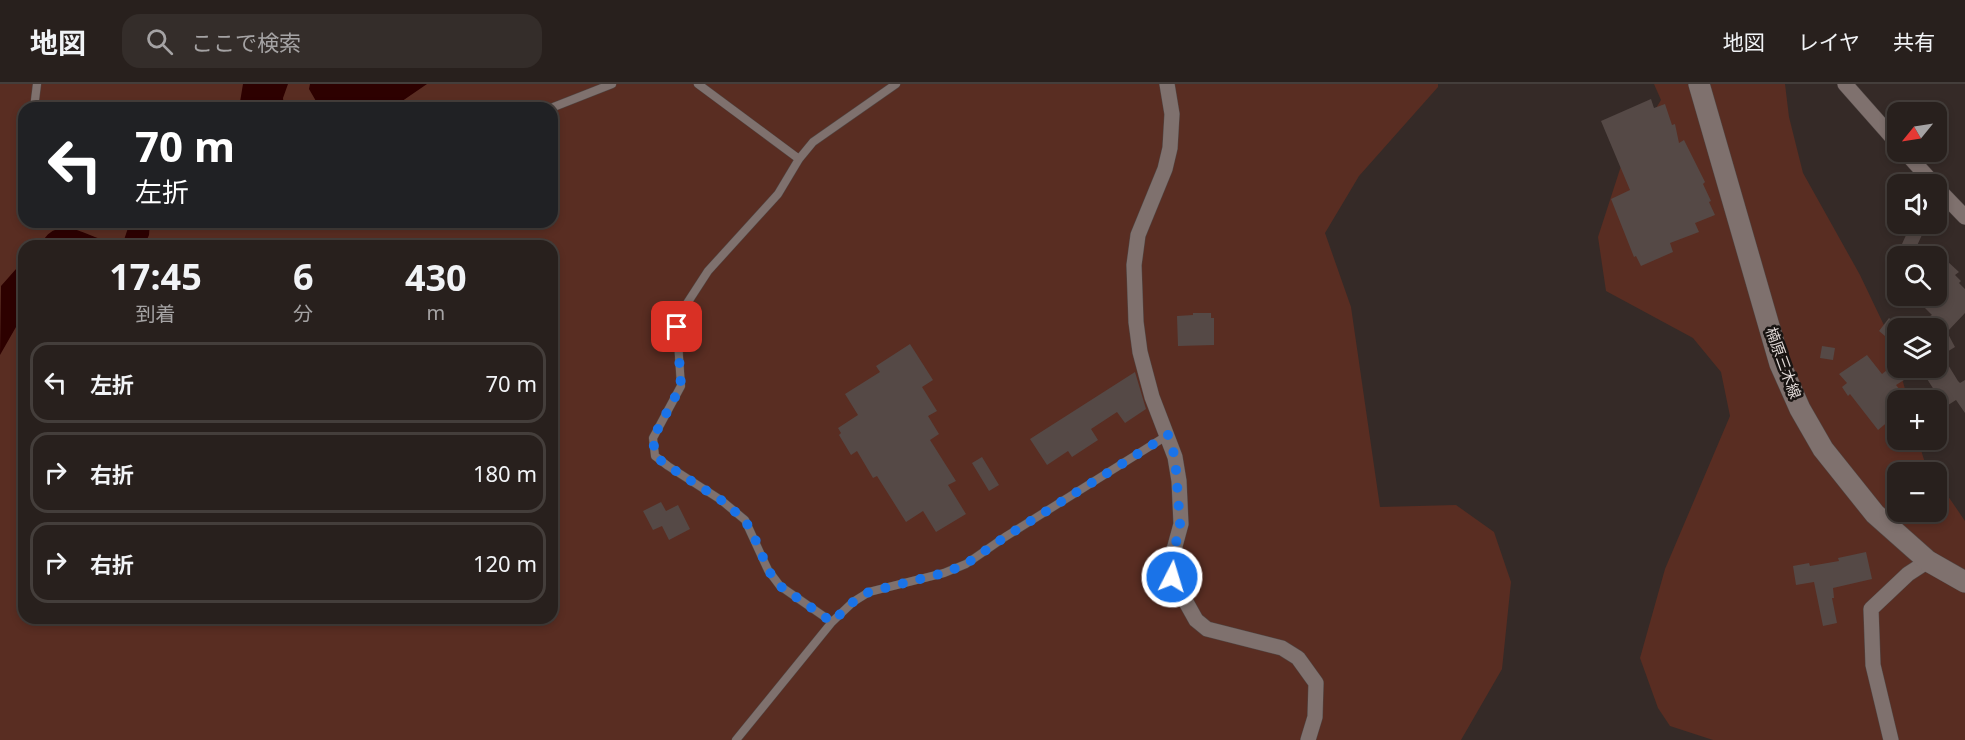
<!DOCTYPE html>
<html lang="ja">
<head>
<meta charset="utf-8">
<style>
  :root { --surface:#28201d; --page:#342d2a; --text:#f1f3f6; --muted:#a5a3a4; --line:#443e3b }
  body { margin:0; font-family:"Noto Sans","Noto Sans JP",sans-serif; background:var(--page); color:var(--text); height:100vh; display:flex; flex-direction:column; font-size:22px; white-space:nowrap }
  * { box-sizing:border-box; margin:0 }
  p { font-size:20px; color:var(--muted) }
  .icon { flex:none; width:33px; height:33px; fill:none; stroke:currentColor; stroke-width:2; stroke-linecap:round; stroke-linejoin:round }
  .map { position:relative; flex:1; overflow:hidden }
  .details { position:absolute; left:18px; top:156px; width:540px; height:384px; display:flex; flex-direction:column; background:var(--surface); border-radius:18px; box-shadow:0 3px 9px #0003,0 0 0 2px var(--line) }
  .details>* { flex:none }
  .hud { position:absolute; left:18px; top:18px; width:540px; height:126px; border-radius:18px; box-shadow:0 3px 9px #0003,0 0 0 2px var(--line); background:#202124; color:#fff; overflow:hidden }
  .needle { width:39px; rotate:240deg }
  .fabs { position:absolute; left:1887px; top:18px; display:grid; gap:12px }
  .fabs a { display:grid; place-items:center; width:60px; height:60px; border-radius:12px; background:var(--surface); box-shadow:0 3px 9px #0003,0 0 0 2px var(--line); font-size:30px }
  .pin { position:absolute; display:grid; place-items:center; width:51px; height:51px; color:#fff; margin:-26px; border-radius:12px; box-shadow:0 3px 9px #0006 }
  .me { position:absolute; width:66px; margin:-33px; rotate:5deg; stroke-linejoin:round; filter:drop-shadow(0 0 4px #0008) }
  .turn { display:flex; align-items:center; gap:21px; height:126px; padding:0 18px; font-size:27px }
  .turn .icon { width:78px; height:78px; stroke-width:2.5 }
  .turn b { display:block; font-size:42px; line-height:51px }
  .eta { display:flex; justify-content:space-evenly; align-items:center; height:102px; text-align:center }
  .eta b { font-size:36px; font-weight:700; line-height:42px }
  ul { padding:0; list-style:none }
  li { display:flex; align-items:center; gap:18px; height:81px; margin:0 12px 9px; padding:0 6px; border:3px solid var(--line); border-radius:18px }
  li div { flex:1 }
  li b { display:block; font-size:22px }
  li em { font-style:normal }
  header { display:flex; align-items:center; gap:36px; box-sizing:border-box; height:84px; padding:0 30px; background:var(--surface); border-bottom:2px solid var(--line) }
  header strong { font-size:28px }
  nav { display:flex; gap:33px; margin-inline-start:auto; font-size:21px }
  .search { width:420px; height:54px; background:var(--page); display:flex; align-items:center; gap:15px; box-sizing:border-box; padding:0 21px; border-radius:18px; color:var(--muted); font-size:22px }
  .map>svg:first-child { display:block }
</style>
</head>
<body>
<header>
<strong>地図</strong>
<div class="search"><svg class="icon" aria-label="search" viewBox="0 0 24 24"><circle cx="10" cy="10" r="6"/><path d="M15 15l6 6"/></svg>ここで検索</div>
<nav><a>地図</a><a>レイヤ</a><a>共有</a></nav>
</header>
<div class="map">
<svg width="1965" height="656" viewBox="0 0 1965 656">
  <rect width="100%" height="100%" fill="#352a27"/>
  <!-- green -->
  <path fill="#592d22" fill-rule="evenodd" d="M0,0H1438V3L1359,92L1325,149L1351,223L1380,423L1456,421L1494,448L1511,498L1502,585L1461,656H0ZM24,24H552V138H24ZM24,162H552V534H24Z
    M1654,0H1785L1789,33L1803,89L1860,191L1892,258L1908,316H1898V356H1918L1925,379L1931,388H1898V428H1936L1937,396L1965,437V656H1713L1670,642L1658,624L1640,574L1665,485L1730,332L1721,288L1693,254L1606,207L1598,153L1621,82L1661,16Z"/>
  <!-- water -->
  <path fill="#2d0100" d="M243,0H288L283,14L284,24H239Z
    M310,0H427L392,24H320L309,5Z
    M130,138H150L149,151L144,162H38C43,157 48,148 55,146C78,137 101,164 124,156Z
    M24,176V229L0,271L1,202Z"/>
  <!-- building -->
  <path fill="#554946" d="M1651,15L1654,24L1665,20L1672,41L1675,40L1679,59L1684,56L1705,98L1703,100L1711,117L1709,118L1715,131L1695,139L1699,148L1670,159L1673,168L1641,182L1636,172L1634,173L1611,115L1630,106L1601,37Z
    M1911,140H1927L1915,166L1902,160Z
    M1946,176L1959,188L1955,191L1961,197L1959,199L1965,205V229L1947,248L1955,263L1942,271L1958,297L1960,299L1965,296V329L1956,316L1945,323L1920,284H1936V244H1933L1926,234L1932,231L1922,221L1931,212H1936V186Z
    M1193,229H1211V234H1214V261L1178,262L1177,232L1193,231Z
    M1889,234L1901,244H1898V249L1891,257L1879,247Z
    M910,260L933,296L922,303L937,327L928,332L939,350L930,356L956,397L948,401L966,430L936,448L923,427L906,438L877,392L873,394L857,367L851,371L839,351L841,349L838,344L858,331L845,310L880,288L876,282Z
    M1822,262L1835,264L1833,276L1820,274Z
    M1867,271L1882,290L1893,281L1904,296L1896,301L1908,316H1898V346L1890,336L1878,346L1850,310L1848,312L1842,303L1847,299L1839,290Z
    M1135,288L1146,325L1125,339L1117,328L1091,345L1098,356L1072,373L1068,367L1047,381L1030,355Z
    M982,373L999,401L989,407L972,379Z
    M661,418L666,427L678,421L690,445L669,456L662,442L653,446L643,427Z
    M1866,468L1872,495L1833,504L1834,514H1832L1837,539L1823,542L1814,498L1796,501L1793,482L1809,479L1810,482L1839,477L1838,474Z"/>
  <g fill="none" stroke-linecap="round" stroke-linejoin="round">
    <defs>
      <path id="service" d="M698,0L799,75
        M34,24L37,0
        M551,24L612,0
        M832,538L780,502L768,486L745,436L721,416L668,382L655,372L653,354L681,302L677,243L684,224L708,187L778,110L799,75L813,58L896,0
        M736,656L832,538L853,518L869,508L944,489L966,480L1005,453L1168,351"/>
      <path id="minor" d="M1167,0L1172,30L1170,64L1165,85L1138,151L1134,181L1136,238L1140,268L1152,313L1175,373L1179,397L1181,440L1172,473V493L1196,536L1207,545L1282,564L1298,574L1316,599L1315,633L1308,656
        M1845,0L1898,60
        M1905,68L1934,100
        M1936,103L1965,133
        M1891,656L1873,581L1871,525L1908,490L1928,477"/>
      <path id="secondary" d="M1699,0L1780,280L1800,325L1823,365L1875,430L1928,477L1965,498"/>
    </defs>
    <!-- service casing -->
    <use href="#service" stroke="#504745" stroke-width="9"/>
    <!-- minor casing -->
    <use href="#minor" stroke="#504745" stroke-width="16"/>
    <!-- secondary casing -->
    <use href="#secondary" stroke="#504745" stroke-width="22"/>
    <!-- service -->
    <use href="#service" stroke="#7f716e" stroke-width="8"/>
    <!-- minor -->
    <use href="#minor" stroke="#7f716e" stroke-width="15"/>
    <!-- secondary -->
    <use href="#secondary" stroke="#7f716e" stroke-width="21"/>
  </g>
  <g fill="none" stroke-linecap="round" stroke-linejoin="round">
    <!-- route -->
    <path stroke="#1a73e8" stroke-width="10" stroke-dasharray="0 18" d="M677,243L681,302L653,354L655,372L668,382L721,416L745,436L758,461L768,486L780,502L832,538L853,518L869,508L944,489L966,480L1005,453L1168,351L1175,373L1180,440L1173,473L1172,493"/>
  </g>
  <g text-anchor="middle" stroke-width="5" stroke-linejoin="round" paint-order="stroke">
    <!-- street labels -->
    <g font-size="15" fill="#e4dcda" stroke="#191412">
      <text transform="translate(1783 279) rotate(70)" y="5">楠原三木線</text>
    </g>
  </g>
</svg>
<div class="fabs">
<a><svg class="needle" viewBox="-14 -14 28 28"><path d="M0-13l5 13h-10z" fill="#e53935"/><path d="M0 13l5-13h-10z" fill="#a5a3a4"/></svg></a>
<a><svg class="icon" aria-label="sound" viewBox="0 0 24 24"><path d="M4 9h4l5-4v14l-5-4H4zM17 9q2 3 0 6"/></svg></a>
<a><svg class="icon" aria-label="search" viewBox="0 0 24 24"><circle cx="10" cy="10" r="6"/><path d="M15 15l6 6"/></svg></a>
<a><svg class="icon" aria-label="layers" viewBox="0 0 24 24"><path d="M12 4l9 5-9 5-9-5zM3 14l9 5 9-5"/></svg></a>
<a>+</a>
<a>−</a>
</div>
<div class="pin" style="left:677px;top:243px;background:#d93025"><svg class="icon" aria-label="arrive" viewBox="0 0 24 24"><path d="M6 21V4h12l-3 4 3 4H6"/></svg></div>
<svg class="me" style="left:1172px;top:493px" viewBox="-20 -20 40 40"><circle r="17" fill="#1a73e8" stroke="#fff" stroke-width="3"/><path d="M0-11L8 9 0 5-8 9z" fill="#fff"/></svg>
<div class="hud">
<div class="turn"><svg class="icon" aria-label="left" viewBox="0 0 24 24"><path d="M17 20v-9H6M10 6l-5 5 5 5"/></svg><div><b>70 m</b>左折</div></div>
</div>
<section class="details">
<div class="eta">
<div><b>17:45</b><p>到着</p></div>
<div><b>6</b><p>分</p></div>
<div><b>430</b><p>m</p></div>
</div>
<ul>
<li><svg class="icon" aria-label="left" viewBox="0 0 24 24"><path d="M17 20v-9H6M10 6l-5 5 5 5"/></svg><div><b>左折</b></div><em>70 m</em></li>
<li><svg class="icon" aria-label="right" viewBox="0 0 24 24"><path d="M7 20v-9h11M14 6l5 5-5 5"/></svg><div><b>右折</b></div><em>180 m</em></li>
<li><svg class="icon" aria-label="right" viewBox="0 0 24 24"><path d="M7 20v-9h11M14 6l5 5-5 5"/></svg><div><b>右折</b></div><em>120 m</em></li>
</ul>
</section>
</div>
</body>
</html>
